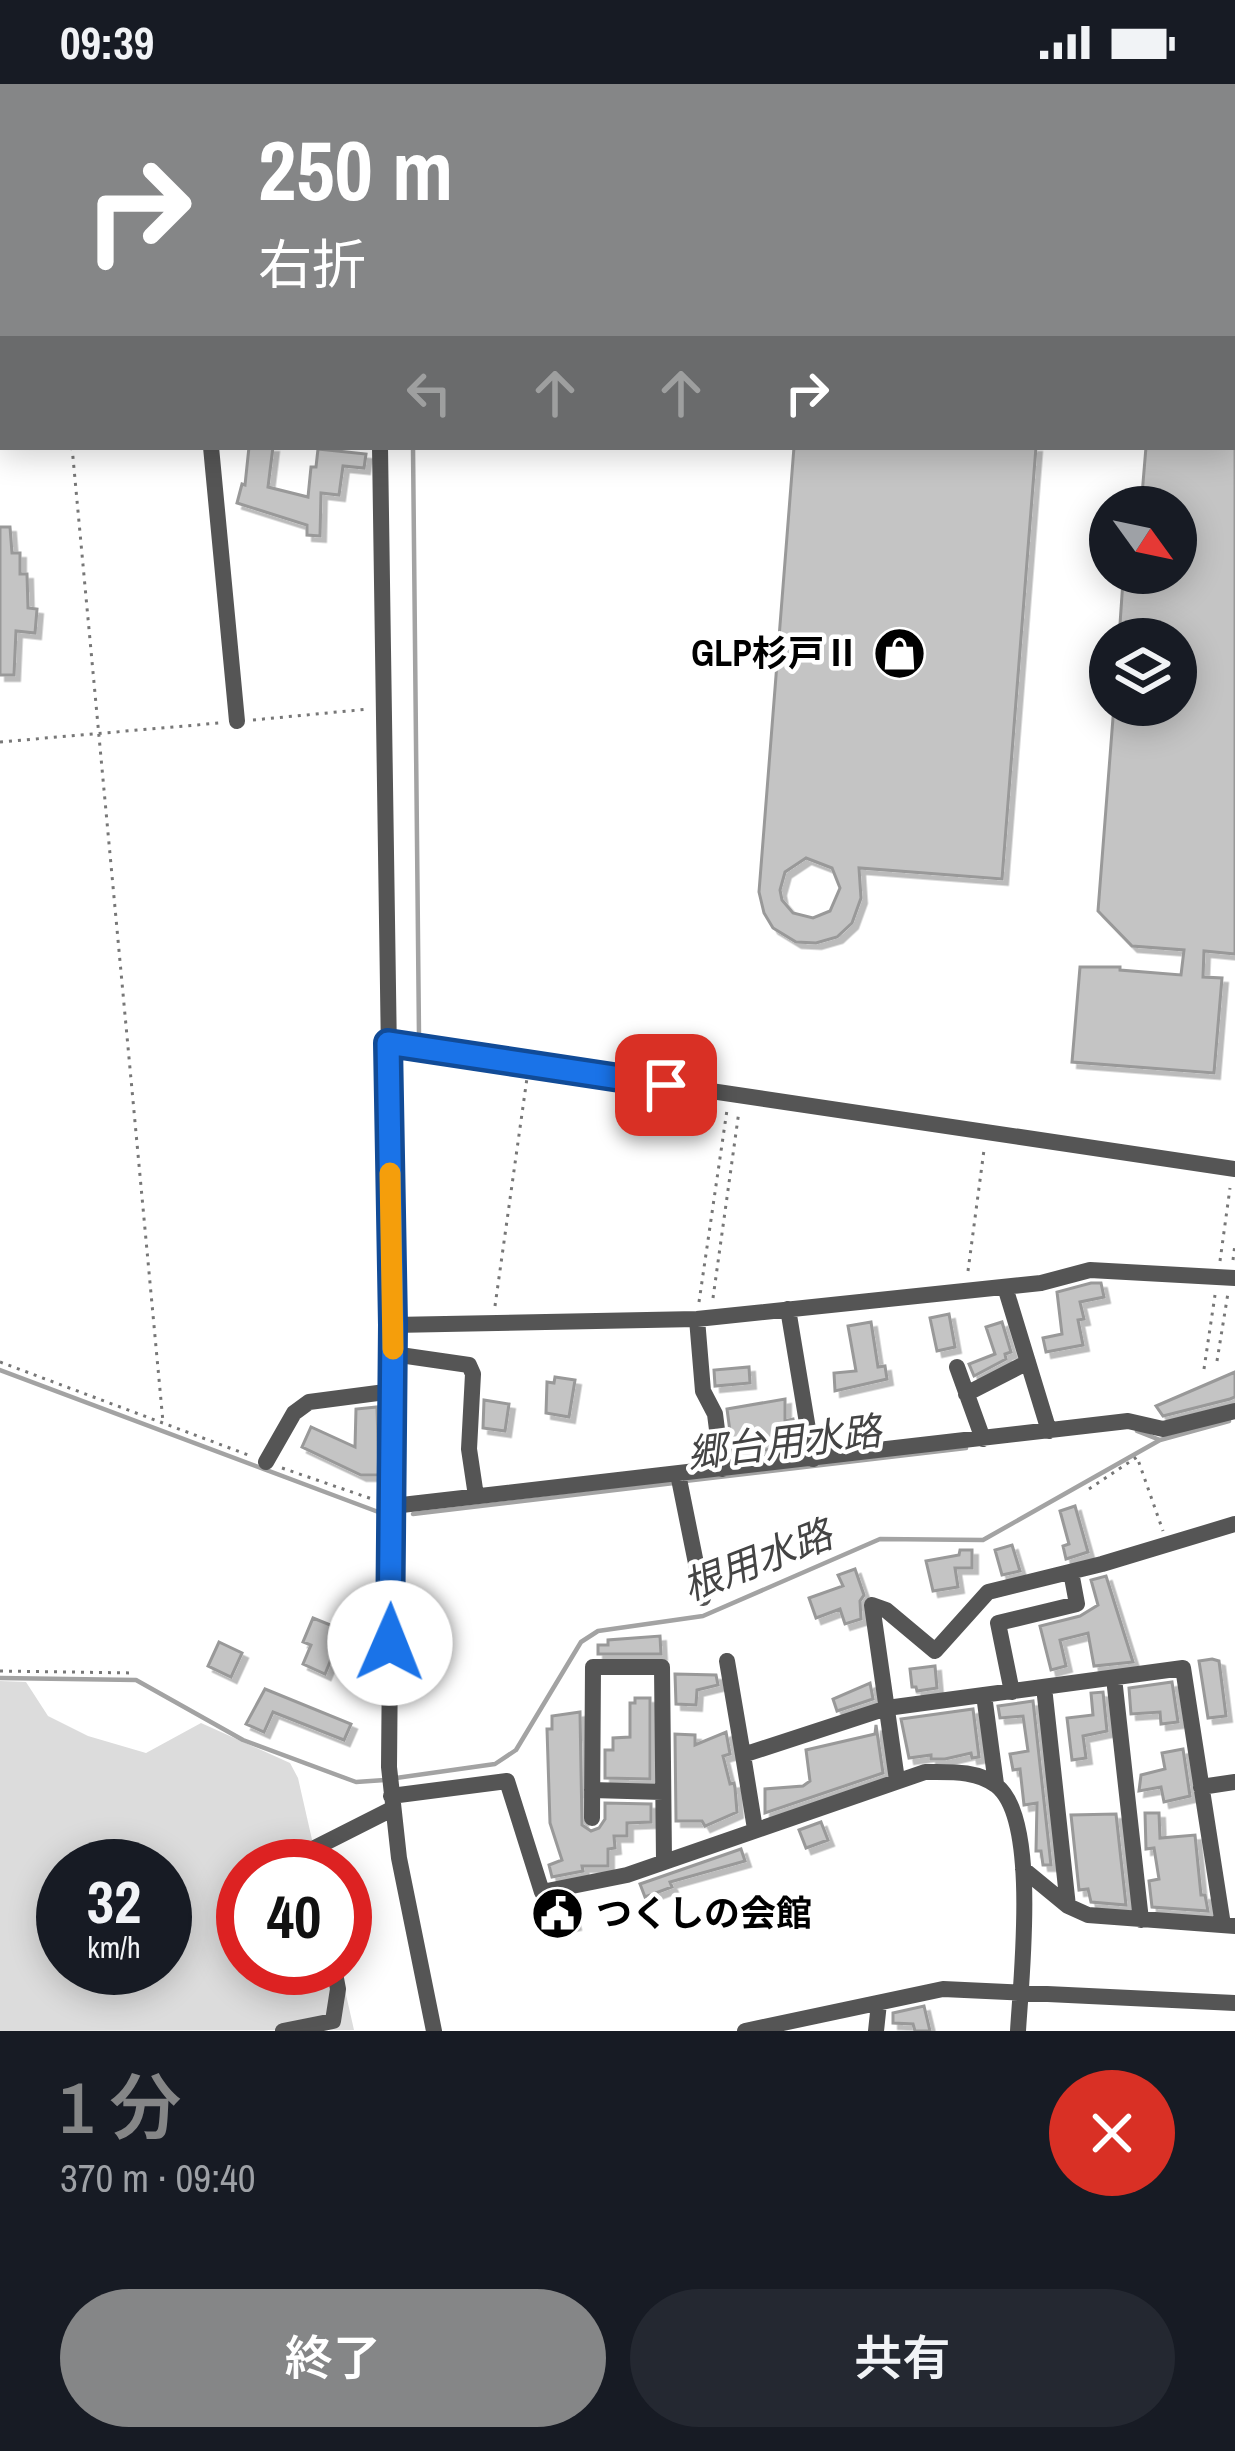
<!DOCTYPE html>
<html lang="ja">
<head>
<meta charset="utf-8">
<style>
  :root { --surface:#171b24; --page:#242831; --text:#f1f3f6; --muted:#9ea1a6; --accent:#858687 }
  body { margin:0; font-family:"Archivo Narrow","Noto Sans JP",sans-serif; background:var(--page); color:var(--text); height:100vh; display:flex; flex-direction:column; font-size:45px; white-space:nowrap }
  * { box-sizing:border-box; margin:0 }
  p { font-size:39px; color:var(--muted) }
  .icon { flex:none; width:66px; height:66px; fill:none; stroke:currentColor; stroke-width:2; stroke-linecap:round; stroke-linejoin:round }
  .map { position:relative; height:1947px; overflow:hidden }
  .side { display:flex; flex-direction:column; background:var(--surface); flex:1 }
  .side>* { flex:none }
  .hud { position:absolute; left:0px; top:0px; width:1236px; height:366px; box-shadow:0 6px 30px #0003; background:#858687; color:#fff; overflow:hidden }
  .needle { width:78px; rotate:123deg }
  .fabs { position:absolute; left:1089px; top:402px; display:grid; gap:24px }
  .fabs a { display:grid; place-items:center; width:108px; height:108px; border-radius:50%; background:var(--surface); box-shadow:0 6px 30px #0003; font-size:60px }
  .speed { position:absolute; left:36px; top:1755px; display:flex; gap:24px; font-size:60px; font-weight:700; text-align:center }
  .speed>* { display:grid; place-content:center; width:156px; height:156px; border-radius:50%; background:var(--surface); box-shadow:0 6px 30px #0003; line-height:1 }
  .speed small { font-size:30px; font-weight:400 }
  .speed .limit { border:18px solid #d22; background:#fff; color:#111 }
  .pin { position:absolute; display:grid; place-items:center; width:102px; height:102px; color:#fff; margin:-51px; border-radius:24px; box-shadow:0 6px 18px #0006 }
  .me { position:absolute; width:132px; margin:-66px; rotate:1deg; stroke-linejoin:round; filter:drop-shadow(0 0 9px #0008) }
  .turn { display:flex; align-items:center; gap:42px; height:252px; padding:0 60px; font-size:54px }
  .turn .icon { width:156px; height:156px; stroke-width:2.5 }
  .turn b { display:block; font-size:84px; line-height:102px }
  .lanes { display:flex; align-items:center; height:114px; padding:0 60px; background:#0003; justify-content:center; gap:60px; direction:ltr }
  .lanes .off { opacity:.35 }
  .round { display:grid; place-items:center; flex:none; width:126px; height:126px; border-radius:63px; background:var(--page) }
  .head { display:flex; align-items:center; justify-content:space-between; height:204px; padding:0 60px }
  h1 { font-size:72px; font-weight:600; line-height:90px; color:var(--accent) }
  .action { display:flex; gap:24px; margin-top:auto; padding:24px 60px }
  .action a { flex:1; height:138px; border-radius:72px; background:var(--accent); color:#fff; font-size:48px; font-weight:600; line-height:138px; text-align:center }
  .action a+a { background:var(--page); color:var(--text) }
  .status { display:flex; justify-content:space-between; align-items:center; height:84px; padding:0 60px; background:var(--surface); direction:ltr }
  .status svg { height:33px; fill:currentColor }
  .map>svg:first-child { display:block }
</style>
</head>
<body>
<div class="status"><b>09:39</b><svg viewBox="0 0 49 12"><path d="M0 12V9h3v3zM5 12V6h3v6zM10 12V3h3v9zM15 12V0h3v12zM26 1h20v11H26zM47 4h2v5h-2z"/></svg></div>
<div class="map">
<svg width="1235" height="1947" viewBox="0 0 1235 1947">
  <defs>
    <filter id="shadow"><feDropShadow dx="5.5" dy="5.5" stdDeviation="0" flood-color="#0004"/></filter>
  </defs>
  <rect width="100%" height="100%" fill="#fff"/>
  <!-- green -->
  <path fill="#dcdcdc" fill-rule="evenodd" d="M0,1597L26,1598L48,1632L88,1652L146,1669L201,1639L290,1679L298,1694L318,1782H243V1884H340L354,1946L0,1947ZM63,1782H165V1884H63Z"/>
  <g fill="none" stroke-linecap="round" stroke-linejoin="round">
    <!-- stream -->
    <path stroke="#a3a3a3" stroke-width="4.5" d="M394,0V3
      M413,363L419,952
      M0,1286L381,1429
      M1137,1347L1160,1356
      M685,1397L966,1364
      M413,1430L674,1399
      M0,1594L136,1596L243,1656L356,1698L385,1696
      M396,1694L495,1680L516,1666L581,1558L598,1547L703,1532L880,1455L983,1456L1160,1356L1229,1337"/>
  </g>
  <!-- building -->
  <path fill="#c4c4c4" stroke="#999" stroke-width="3" fill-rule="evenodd" filter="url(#shadow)" d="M249,363H273L268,403L308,413L311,383H316L318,365L366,370L364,384L343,382L339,411L321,409L320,452L307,451V441L237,419L242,400L245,401Z
    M794,363H1036L1002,795L859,784L861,814L852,839L837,853L816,859L796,858L773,844L764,829L759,808ZM806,774L832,784L840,804L830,827L813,834L793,829L782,816L780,806L785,788Z
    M1146,363H1235V870L1204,867L1203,893L1222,894L1214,989L1072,978L1080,883H1120V886L1181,891L1184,866L1132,862L1098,827L1114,621H1176V555H1119L1123,496L1136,497V489H1176V423H1141Z
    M0,443H10L12,469H20V490H27L28,524L37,525L35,549L16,547L14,591H0Z
    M1091,1199H1101L1104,1213L1080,1218L1084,1235L1078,1236L1083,1261L1046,1268L1043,1254L1062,1250L1057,1208Z
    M949,1230L955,1263L937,1267L930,1234Z
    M871,1238L878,1283L885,1282L887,1295L835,1307L834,1289L856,1287L848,1242Z
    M1002,1238L1011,1268L1005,1270L1006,1275L974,1292L969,1280L995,1270L986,1243Z
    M749,1283L750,1299L715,1302L714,1286Z
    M1235,1288V1313L1230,1315L1163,1332L1156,1322Z
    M555,1293L575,1296L569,1333L546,1329L547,1298L554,1299Z
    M785,1315V1337L793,1335L798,1362L733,1370L727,1325Z
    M484,1316L509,1320L505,1347L483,1344Z
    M377,1323L379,1391H361L302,1363L311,1343L355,1363L356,1325Z
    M1075,1422L1088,1468L1066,1475L1063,1462L1069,1460L1060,1427Z
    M1012,1461L1020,1487L1002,1491L995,1466Z
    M960,1466H972V1484H955L958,1503L933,1507L926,1477L959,1471Z
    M855,1485L864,1511L860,1517L861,1535L845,1540L840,1525L816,1534L809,1514L843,1502L838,1491Z
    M1106,1492L1133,1578L1094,1582L1088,1549L1060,1556L1066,1582L1051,1586L1040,1542L1080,1532L1098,1521L1091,1496Z
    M313,1534L343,1546L325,1590L303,1580L311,1561L303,1558Z
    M660,1552L661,1570H598V1561H608V1556Z
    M219,1558L242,1569L231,1593L208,1582Z
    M1212,1575L1219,1577L1226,1632L1208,1634L1199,1577Z
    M935,1582L937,1604L917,1607L916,1603H912L910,1585Z
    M675,1590L716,1591L718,1601L697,1606L696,1621L676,1620Z
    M1172,1598L1178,1638L1161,1640L1160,1628L1131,1630L1129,1604Z
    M870,1599L873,1615L837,1627L833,1615Z
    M265,1605L351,1640L344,1656L273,1628L264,1648L246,1640Z
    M1103,1608L1107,1647L1083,1652L1086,1674L1072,1676L1067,1634L1093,1631L1091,1609Z
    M635,1614H650V1695L605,1694V1666H613V1654L630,1653V1619H635Z
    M1033,1617L1051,1781H1043L1041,1767H1036L1037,1719L1024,1721L1020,1685L1013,1686L1010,1670L1028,1667L1023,1632L1000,1634L998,1622Z
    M973,1625L979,1673L972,1674L971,1669L945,1675H931V1671L909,1674L901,1635Z
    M580,1628L582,1741L591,1747L599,1744L605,1735V1719L651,1720V1738L627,1739V1752H614L615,1764L608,1765V1782H582L583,1787L552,1793L549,1781L562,1776L550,1739L547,1645H552V1632Z
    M876,1641L883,1689L765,1729V1705L803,1702L810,1697L806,1666L875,1650Z
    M726,1648L730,1670L723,1672L730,1700L734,1699L735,1704L737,1728L705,1742L702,1737H676L675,1650L695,1651V1661Z
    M1183,1665L1190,1712L1164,1718L1161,1703L1139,1707L1141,1691L1165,1685L1162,1669Z
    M1145,1729H1159L1160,1754L1195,1751L1201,1811H1205L1208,1827L1152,1823L1149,1797L1159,1795L1154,1764L1146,1765Z
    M1116,1730L1126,1821L1091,1818L1088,1805L1079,1806L1071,1731Z
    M821,1738L828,1756L806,1764L799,1746Z
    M741,1765L745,1777L670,1798L672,1803L645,1813L640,1800Z
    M570,1819L575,1840L543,1846L539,1826Z
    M924,1922L930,1947H915L913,1940L893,1939V1929Z"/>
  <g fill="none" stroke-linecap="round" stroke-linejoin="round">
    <defs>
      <path id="major" d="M377,0V3
        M0,151L3,150"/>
    </defs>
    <!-- major casing -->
    <use href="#major" stroke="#dbdbdb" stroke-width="27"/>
    <!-- path -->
    <path stroke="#777" stroke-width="3" stroke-dasharray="3 6" stroke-linecap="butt" d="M72,363L163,1338
      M253,636L369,625
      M0,658L219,639
      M1233,1176L1235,1160
      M1220,1177L1230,1104
      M968,1187L984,1066
      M713,1214L739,1027
      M699,1218L727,1026
      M495,1222L527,994
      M1217,1277L1228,1209
      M0,1278L251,1372
      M1204,1285L1215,1211
      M282,1384L375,1416
      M1089,1405L1137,1373L1163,1447
      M0,1587L135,1589"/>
    <!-- minor -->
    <path stroke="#555" stroke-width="16" d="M1233,140H1235
      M211,363L237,637
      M380,363L393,1241L389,1683L399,1774L434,1947
      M388,959L1235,1085
      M1005,1203L1049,1347
      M788,1225L813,1375
      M697,1235L703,1307L715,1330L722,1385
      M393,1241L697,1235L1041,1199L1090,1186L1235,1194
      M393,1270L469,1281L473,1290L469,1365L476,1412
      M957,1283L983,1355
      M966,1310L1028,1278
      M266,1378L294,1329L309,1318L393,1307
      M678,1390L703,1514
      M393,1422L1128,1337L1163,1345L1235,1327
      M727,1577L743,1671
      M1114,1594L1141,1836
      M1044,1603L1068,1822
      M1012,1608L998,1539L1077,1520L1071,1488
      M984,1611L996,1700
      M897,1696L872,1521L886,1526L935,1567L988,1508L1102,1480L1235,1440
      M1201,1703L1235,1698
      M592,1706L663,1708
      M391,1712L507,1697L542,1808L627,1791L925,1688C949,1688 978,1686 997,1702C1039,1736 1021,1894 1018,1947
      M592,1734L593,1583H662L664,1776
      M755,1745L743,1671L887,1624L1183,1584L1223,1841
      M301,1782L299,1772L392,1725
      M1023,1785L1068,1822L1088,1831L1235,1842
      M283,1947L333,1937L338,1905L334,1884
      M745,1947L943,1905L1235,1919
      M876,1947L879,1919"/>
    <!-- major -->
    <use href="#major" stroke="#000" stroke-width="21"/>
  </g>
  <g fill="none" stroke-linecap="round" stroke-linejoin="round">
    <defs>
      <path id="route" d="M390,1559L393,1241L388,959L666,1001"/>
    </defs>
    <!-- route casing -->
    <use href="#route" stroke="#114b97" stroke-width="30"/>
    <!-- route -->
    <use href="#route" stroke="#1a73e8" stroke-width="21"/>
    <!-- slow -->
    <path stroke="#f59e0b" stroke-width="21" d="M390,1089L393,1265"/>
  </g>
  <!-- icons -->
  <defs>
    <symbol id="shop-disc" viewBox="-11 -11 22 22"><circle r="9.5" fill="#000" stroke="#fff"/><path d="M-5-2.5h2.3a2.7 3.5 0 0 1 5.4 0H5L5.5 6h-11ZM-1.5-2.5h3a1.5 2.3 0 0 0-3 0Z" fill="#fff"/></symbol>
    <symbol id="civic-disc" viewBox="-11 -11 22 22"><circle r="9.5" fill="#000" stroke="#fff"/><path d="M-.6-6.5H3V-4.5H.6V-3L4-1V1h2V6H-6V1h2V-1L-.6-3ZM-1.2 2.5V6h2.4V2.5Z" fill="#fff"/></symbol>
  </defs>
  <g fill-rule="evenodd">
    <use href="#shop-disc" x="870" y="540" width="59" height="59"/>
    <use href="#civic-disc" x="528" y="1800" width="59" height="59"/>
  </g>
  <g text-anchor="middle" stroke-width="9" stroke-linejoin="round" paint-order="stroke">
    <!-- poi labels -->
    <g font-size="36" font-weight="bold" fill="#000" stroke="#fff" text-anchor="end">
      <text x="860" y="582">GLP杉戸Ⅱ</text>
      <text x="596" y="1842" text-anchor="start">つくしの会館</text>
    </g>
    <!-- water labels -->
    <g font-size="39" font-style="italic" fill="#444" stroke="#fff">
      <text transform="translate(784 1358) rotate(-7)" y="14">郷台用水路</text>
      <text transform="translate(757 1476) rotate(-21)" y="14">根用水路</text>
    </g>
  </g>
</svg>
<div class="fabs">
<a><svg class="needle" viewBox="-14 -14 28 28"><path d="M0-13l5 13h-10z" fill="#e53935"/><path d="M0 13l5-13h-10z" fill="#9ea1a6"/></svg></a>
<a><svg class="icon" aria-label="layers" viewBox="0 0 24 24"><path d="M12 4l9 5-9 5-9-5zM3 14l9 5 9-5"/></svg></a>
</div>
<div class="speed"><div>32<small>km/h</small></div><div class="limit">40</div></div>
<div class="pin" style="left:666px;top:1001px;background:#d93025"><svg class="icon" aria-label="arrive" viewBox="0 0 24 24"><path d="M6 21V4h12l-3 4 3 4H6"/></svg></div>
<svg class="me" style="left:390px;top:1559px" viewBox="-20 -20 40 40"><circle r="19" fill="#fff"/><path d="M0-13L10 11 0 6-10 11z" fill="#1a73e8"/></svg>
<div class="hud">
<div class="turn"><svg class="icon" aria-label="right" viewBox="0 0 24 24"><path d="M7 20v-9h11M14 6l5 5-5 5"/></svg><div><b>250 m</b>右折</div></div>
<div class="lanes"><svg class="icon off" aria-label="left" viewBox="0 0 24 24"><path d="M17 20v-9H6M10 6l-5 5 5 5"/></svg><svg class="icon off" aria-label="ahead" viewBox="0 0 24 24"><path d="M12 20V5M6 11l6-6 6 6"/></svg><svg class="icon off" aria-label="ahead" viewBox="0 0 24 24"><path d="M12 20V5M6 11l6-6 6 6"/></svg><svg class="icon" aria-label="right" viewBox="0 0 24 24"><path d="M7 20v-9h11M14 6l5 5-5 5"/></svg></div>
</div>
</div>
<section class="side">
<div class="head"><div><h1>1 分</h1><p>370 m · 09:40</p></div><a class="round" style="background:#d93025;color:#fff"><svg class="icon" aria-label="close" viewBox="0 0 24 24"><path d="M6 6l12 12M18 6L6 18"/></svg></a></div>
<div class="action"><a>終了</a><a>共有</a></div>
</section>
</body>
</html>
